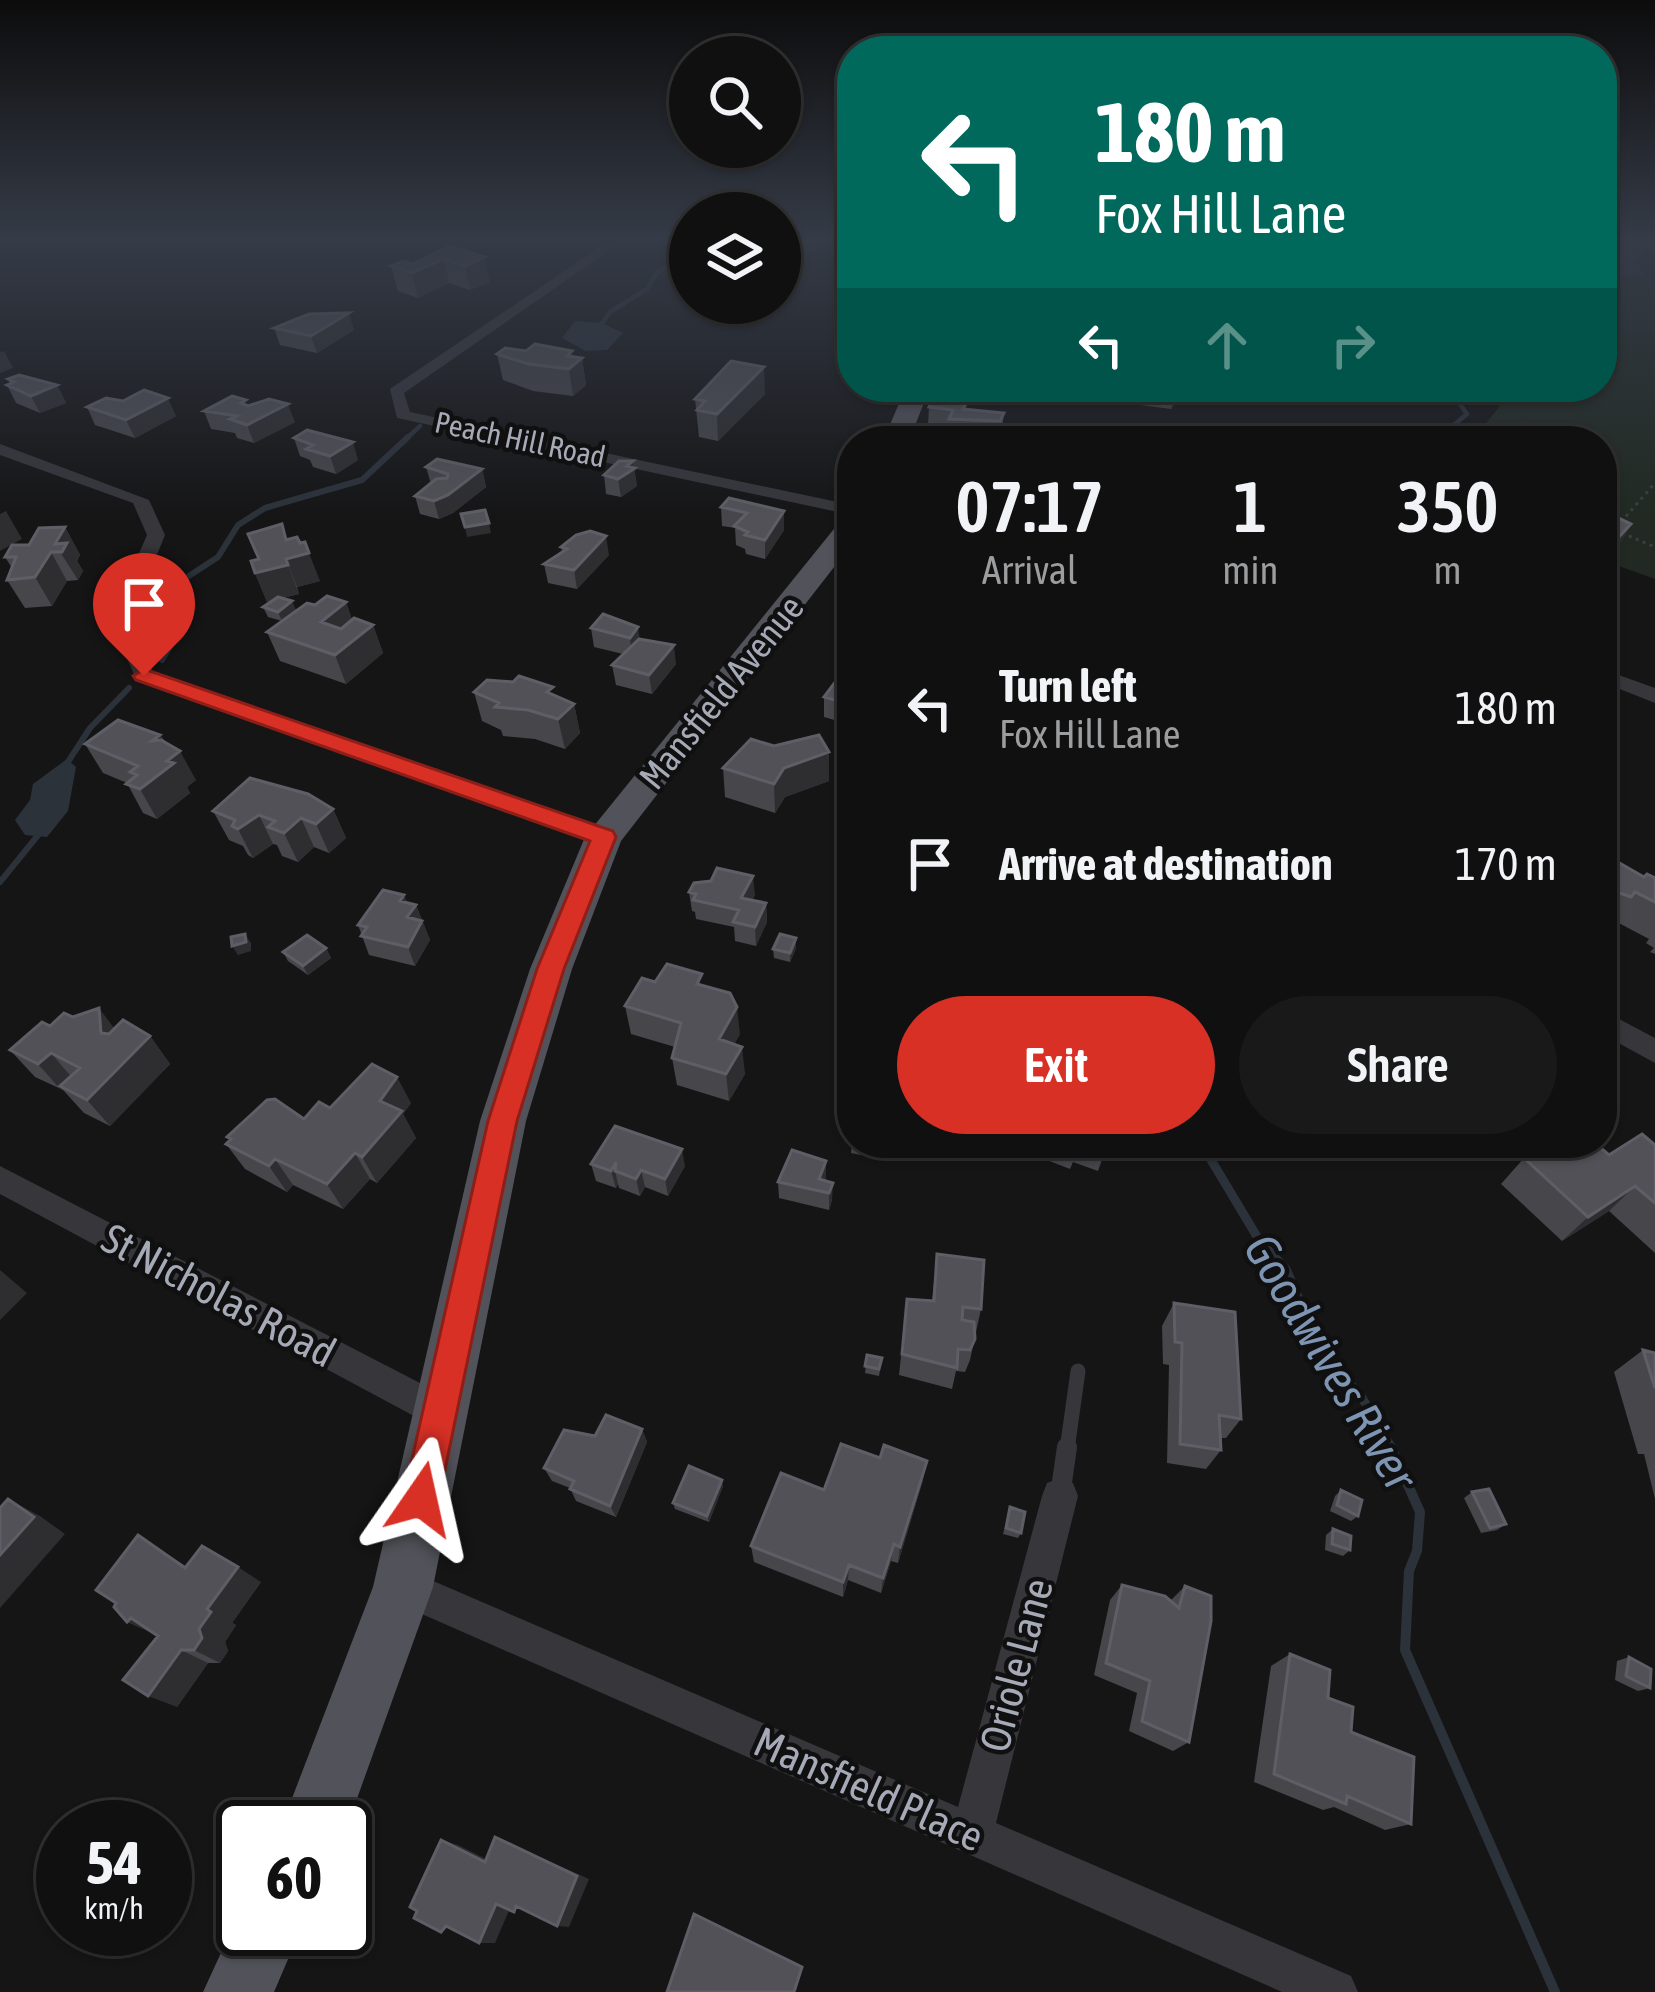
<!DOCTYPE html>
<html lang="en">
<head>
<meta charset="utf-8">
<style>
  :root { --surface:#101010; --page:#191919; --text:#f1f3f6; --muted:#9c9d9f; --line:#303030; --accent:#d93025 }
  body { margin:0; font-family:"Asap Condensed",sans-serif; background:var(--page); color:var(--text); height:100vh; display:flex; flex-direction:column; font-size:45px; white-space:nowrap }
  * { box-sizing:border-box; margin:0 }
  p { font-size:39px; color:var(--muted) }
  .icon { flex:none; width:66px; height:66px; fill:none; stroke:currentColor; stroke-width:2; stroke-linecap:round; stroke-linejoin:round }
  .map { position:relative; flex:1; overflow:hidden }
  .side { position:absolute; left:837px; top:426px; width:780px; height:732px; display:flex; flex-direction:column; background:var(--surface); border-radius:48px; box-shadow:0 3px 9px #0004,0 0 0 3px var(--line) }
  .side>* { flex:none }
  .guide { position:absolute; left:837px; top:36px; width:780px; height:366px; border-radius:48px; box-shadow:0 3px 9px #0004,0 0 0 3px var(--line); background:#00695c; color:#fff; overflow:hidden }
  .tools { position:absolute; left:669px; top:36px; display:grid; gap:24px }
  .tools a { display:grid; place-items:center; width:132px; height:132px; border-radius:50%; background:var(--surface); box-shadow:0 3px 9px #0004,0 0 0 3px var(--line); font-size:60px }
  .speed { position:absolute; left:36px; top:1800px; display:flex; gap:24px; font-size:60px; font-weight:700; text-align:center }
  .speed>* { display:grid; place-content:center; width:156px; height:156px; border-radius:50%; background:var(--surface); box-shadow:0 3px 9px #0004,0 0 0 3px var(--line); line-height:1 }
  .speed small { font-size:30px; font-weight:400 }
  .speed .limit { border:6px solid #111; border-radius:18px; background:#fff; color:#111 }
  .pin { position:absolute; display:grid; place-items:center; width:102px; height:102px; color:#fff; margin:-123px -51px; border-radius:50% 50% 50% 0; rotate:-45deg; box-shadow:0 0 12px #0007 }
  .pin .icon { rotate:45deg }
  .me { position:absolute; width:132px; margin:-66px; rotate:11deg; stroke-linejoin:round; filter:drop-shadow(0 0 9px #0008) }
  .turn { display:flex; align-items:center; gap:42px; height:252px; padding:0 60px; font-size:54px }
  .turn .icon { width:156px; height:156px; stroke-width:2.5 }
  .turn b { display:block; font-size:84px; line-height:102px }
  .lanes { display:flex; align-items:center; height:114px; padding:0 60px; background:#0003; justify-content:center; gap:60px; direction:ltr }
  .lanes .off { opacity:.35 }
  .eta { display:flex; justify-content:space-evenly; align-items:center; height:204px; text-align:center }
  .eta b { font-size:72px; font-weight:600; line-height:84px }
  .primary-button { display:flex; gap:24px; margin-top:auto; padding:24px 60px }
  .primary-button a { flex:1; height:138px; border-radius:72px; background:var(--accent); color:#fff; font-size:48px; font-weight:600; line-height:138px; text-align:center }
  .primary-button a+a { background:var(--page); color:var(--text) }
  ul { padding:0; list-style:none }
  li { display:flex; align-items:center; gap:36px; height:156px; padding:0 60px }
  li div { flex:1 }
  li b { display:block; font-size:45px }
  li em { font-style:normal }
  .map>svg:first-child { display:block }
</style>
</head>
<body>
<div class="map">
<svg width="1655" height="1992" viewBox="0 0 1655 1992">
  <rect width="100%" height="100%" fill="#151516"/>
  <!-- green -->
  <path fill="#212922" d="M1602,239H1655V579L1602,560V441H1472L1515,387H1602Z"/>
  <!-- water -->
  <path fill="#2b323a" d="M1602,239H1655V248L1643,251L1637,264L1645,276L1602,275V267L1609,264L1602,258Z
    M575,321L602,323L623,333L607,350L586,351L562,338Z
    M67,759L76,767L68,811L47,837L25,835L15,820L30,800L33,784Z"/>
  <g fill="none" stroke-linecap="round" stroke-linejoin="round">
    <!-- stream-far3 -->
    <path stroke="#2b323a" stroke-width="4.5" d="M598,329L610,312L647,289L656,274L690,251
      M405,440L420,426
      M1436,440L1467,414L1460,404L1439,393L1446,387"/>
    <!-- stream-far2 -->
    <path stroke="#2b323a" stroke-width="6" d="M1435,441L1440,437
      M162,660L178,633L164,608L169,589L218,557L238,525L265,508L362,480L408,437
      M66,765L90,728L129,688
      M0,882L39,834"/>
    <!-- stream-far1 -->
    <path stroke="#2b323a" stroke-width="9" d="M1201,1143L1259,1240L1286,1269L1299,1299L1302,1327L1326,1365L1358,1391L1393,1450"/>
    <!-- stream -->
    <path stroke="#2b323a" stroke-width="10" d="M1391,1447L1420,1512L1417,1551L1409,1571L1405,1650L1555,1992"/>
    <!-- path -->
    <path stroke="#3c3d42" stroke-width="3" stroke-dasharray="3 4.5" stroke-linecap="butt" d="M1602,282L1619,293L1602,299
      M1621,522L1655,483
      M1622,533L1655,547"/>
    <!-- lane-far1 -->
    <path stroke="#36363b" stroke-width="15" d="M1067,1450L1078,1371"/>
    <!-- lane -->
    <path stroke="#36363b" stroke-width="20" d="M1060,1496L1067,1447"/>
    <!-- street -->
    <path fill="#36363b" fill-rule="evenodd" d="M605,239L621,242L404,393L410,412L852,505V515L397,418L390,389L594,251Z
      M0,444L149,500L165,535L130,620L153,672L613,831L616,837L613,843H595L137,681L110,620L147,535L133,503L0,455Z
      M1602,669L1655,688V703L1602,682Z
      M1602,1010L1655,1038V1063L1602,1034Z
      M0,1166L451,1399L456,1411L451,1423L439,1428L427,1423L0,1194Z
      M1060,1478L1073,1483L1078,1496L996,1823L1351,1976L1358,1992H1282L390,1600L384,1587L390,1574L403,1568L958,1807L1042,1496L1047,1483Z"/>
    <!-- primary -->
    <path fill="#52535a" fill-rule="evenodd" d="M906,387H930L909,441H883Z
      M852,516V544L621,841L572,969L526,1121L433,1587L345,1832V1827H281L373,1587L480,1121L530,969L585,837L842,519Z
      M243,1905V1929H301L274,1992H203Z"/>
  </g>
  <!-- wall -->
  <path fill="#46464b" d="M782,239H823V242L801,260L782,256Z
    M449,246L490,282L470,290L449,283L418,298L398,291L391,266L413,264Z
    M706,303H760L761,311L752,318Z
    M274,328L354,330L317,353L280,345Z
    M497,354L582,358L586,385L573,396L533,391L503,380Z
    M8,379L57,385L66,403L40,413L16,403L7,385L10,384Z
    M1098,387H1183L1180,396L1171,409L1095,399Z
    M765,394L718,441L699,437L695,399Z
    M248,405L295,422L254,443L237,438L235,433L211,429L204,411Z
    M87,407L176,416L135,438L95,425Z
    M929,407L1004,413L1002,431L998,439L947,437L948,428L928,425Z
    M294,438L358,460L336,474L313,467L310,460L300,456Z
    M426,467L482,469L486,487L453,513L439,519L420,514L415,496L431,484Z
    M634,468L637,486L621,497L606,494L604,475Z
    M721,507L784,511V530L765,559L746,554L745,549L736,545L735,528L722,526Z
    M1602,512L1631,524L1620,543L1607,556L1602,554Z
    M65,527L80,555L77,561L83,571L78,580L67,581L52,606L25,608L7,580L12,568L5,557Z
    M288,539L320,581L297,587L299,594L283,598L296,610L315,605L346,602L352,620L373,625L383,653L346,684L280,661L267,632L282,621L268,617L263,607L273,600L267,602L255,573L258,560Z
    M561,547L609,555L577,589L548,583L544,564L562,552Z
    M591,628L640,639L676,664L652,694L616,685L612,665L623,654L594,647Z
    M852,666V725L824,717V697Z
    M474,692L554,695L574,704L580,733L565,749L535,739L503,736L501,730L482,721Z
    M160,735L196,780L187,787L190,793L157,819L143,813L127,783L103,773L85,744Z
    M774,746L829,781L785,797L775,813L725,797L723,768Z
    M333,809L346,838L329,853L314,847L298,862L282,856L277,845L273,844L253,858L248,855L243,846L229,840L213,811Z
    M1602,853L1644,877L1655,878V954L1650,952L1654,948L1646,943L1649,939L1613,920L1609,925L1602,923Z
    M689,892L755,895L752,900L766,903L767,922L756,946L735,941L734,927L696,919L695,912L692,911Z
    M407,903L416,905L430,940L415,966L369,955L358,925Z
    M326,948L331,958L308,975L288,961L283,952Z
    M796,948L790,962L774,958L773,949Z
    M655,982L703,986L740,1034L734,1044L745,1074L729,1101L677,1085L672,1058L675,1047L631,1034L625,1006Z
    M73,1017L150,1036L170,1064L110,1126L84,1113L63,1090L35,1077L10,1050L50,1026Z
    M411,1103L403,1114L416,1138L377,1183L370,1179L343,1209L293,1185L287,1192L245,1169L226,1144L229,1140L227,1137L304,1119L330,1108Z
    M852,1142L865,1143L861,1155L851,1153Z
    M1003,1143H1108L1098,1171L1073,1162L1070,1169Z
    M1655,1145V1253L1609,1211L1562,1241L1501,1184L1524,1158L1609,1155Z
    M826,1161L825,1181L832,1200L829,1210L779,1198L778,1182Z
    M591,1164L685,1166L668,1196L645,1187L640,1196L619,1188L618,1184L616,1188L596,1181Z
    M937,1254L981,1309L970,1360L965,1372L956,1371L952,1389L899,1375L907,1299L932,1300Z
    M1174,1303L1241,1419L1226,1438H1220L1221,1450L1206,1469L1167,1463L1169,1365L1163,1364L1162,1326Z
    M1643,1350L1655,1353V1499L1644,1454H1638L1614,1372Z
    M867,1355L882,1358L879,1376L865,1373Z
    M642,1429L647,1442L616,1517L576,1501L570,1488L552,1481L544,1468L595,1436Z
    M923,1480L898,1563L891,1561L881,1593L848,1580L843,1597L754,1562L751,1546L824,1490Z
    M723,1486L709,1522L675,1509L673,1503Z
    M1341,1490L1358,1516L1351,1521L1330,1511L1335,1496Z
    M1472,1492L1506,1524L1497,1530L1481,1533L1464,1498Z
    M1010,1507L1021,1533L1018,1538L1003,1534Z
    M1333,1529L1350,1550L1343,1556L1325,1550L1326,1535Z
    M138,1535L187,1567L261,1582L232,1623L236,1625L225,1642L228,1651L220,1663H208L177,1707L158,1636L116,1603Z
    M1122,1585L1171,1600L1185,1586L1189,1742L1173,1751L1129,1731L1137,1693L1094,1675L1110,1600Z
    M1290,1654L1328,1698L1411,1824L1385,1830L1334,1807L1323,1810L1254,1782L1271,1666Z
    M1629,1657L1650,1688L1638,1691L1615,1680L1617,1661Z"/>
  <!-- shaded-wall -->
  <path fill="#2e2e31" d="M806,239H823V242L801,260L800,243Z
    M485,257L490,282L470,290L465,266Z
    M444,259L449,283L418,298L412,273Z
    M751,303H760L761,311L752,318Z
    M349,313L354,330L317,353L311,336Z
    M4,351L13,368L0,373V352Z
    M572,351L574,365L582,358L586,385L573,396L567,356Z
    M764,367L765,394L718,441L717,414Z
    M57,385L66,403L40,413L31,396Z
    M1176,387H1183L1180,396L1171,409Z
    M168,398L176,416L135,438L126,420Z
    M288,404L295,422L254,443L247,425Z
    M353,442L358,460L336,474L330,456Z
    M633,461L637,486L621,497L618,479Z
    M482,469L486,487L453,513L439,519L434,501Z
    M6,511L22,539L0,551V514Z
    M784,511V530L765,559V540Z
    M489,523L491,533L467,537L465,527Z
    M282,524L294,556L309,553L320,581L297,587L286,559V540Z
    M1631,524L1620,543L1607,556L1618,538Z
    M65,527L80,555L77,561L83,571L78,580L55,544Z
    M606,536L609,555L577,589L574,570Z
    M51,552L67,581L52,606L35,577Z
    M288,565L299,594L267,602L255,573Z
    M292,601L296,610L282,621L278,612Z
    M346,602L356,631L332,651L321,622Z
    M373,625L383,653L346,684L335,655Z
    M638,627L641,647L632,657L630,638Z
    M674,645L676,664L652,694L649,675Z
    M574,704L580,733L565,749L558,719Z
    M160,735L172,757L180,751L196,780L187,787L190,793L157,819L140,789L152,741Z
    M829,752V781L785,797L775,813L774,784L784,768Z
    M333,809L346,838L329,853L316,824Z
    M259,815L273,844L253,858L238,829Z
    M301,818L314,847L298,862L284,833Z
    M753,876L755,895L743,917L741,898Z
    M404,895L411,912L416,905L430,940L415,966L408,947L400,901Z
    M766,903L767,922L756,946L755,927Z
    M245,934L251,943V951L238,955L232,946Z
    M796,938V948L790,962V953Z
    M326,948L331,958L308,975L303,966Z
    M737,1007L740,1034L723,1066L719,1039Z
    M99,1008L120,1036L101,1033Z
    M150,1036L170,1064L110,1126L87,1100Z
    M742,1047L745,1074L729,1101L726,1074Z
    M51,1053L74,1080L60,1086L62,1091L38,1064Z
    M397,1077L411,1103L403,1114L416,1138L377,1183L362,1157L380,1101Z
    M682,1149L685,1166L668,1196L665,1179Z
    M355,1153L370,1179L343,1209L327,1184Z
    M275,1159L293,1185L287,1192L269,1166Z
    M826,1161V1178L821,1191L819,1179Z
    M616,1162L615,1171L618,1184L616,1188L611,1171Z
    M641,1170L645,1187L640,1196L636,1179Z
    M833,1183L832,1200L829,1210V1193Z
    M1635,1186L1609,1211L1562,1241L1588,1217Z
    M0,1270L27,1293L0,1320Z
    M642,1429L647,1442L616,1517L610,1506Z
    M927,1461L923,1480L898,1563L900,1547Z
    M722,1480L723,1486L709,1522L707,1516Z
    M8,1499L40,1516L65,1534L0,1608V1555Z
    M894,1544L891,1561L881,1593L883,1578Z
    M849,1565L848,1580L843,1597V1582Z
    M238,1567L261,1582L232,1623L236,1625L225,1642L228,1651L220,1663L194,1650L207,1609Z
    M131,1618L156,1635L127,1622Z
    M181,1650L208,1663L177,1707L148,1696Z
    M495,1837L589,1879L569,1927L557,1926Z
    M441,1840L458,1845L500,1866L485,1862Z
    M496,1904L511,1906L495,1943H479Z"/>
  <!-- building -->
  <path fill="#515157" stroke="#5e5f66" stroke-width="3" d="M782,239H806L800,243Z
    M449,246L485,257L465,266L444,259L412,273L391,266L403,261L413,264Z
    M349,313L311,336L274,328L309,314Z
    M535,344L572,351L567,356L582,358L569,369L528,364L497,354L505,348L526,351Z
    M731,361L764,367L717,414L697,410L705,401L695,399Z
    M19,375L57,385L31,396L7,385L14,382L8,379Z
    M144,390L168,398L126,420L87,407L106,398L123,401Z
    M232,396L246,400L241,403L248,406L269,399L288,404L247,425L230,419L237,416L204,411Z
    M933,399L966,404L963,409L1004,413L1000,421L949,419L953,410L929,407Z
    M307,430L353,442L330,456L306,449L313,445L294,438Z
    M1109,434L1156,441H1106Z
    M437,459L482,469L448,495L434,501L415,496L436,479L447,478L448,474L426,467Z
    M619,461H633L627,466L635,468L618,479L604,475Z
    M729,498L784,511L765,540L745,535L748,532L734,526L747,513L721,507Z
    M485,510L489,523L465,527L461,514Z
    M1602,512H1606L1631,524L1618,538L1602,532Z
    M282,524L286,540L297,537L300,543L305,542L309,553L286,559L288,565L255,573L251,561L259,559L248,534Z
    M65,527L55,544L67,543L62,552H51L35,577L7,580L16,557H5L12,545H29L39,528Z
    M590,531L606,536L574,570L544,564L567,549L561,547L576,535Z
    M327,596L346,602L321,622L341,629L354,618L373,625L335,655L267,632L307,603L315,605Z
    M278,597L292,601L278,612L263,607Z
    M603,614L638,627L630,638L591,628Z
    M639,639L674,645L649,675L612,665Z
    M848,665L852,666V705L824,697Z
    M519,676L553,687L547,692L574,704L558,719L528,710L495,707L499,703L474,692L487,680L513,682Z
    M118,720L160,735L152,741L161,740L180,751L167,761L174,763L140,789L126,784L137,775L130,772L138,766L85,744Z
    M819,735L829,752L784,768L774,784L723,768L751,739L774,746Z
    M250,778L308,794L333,809L316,824L301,818L284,833L268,827L275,821L259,815L238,829L232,826L235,820L213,811Z
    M1602,853L1644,877L1647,874L1655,878V902L1635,892L1631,897L1602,887Z
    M717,868L753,876L741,898L766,903L755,927L733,922L739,910L693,900L696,894L689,892L694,883L711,881Z
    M383,890L404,895L400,901L416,905L407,917L422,921L408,947L361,936L367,927L358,925Z
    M245,934L246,942L232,946L231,937Z
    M780,934L796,938L790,953L773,949Z
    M307,935L326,948L303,966L283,952Z
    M667,964L702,974L697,984L730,993L737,1007L719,1039L742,1047L726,1074L672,1058L681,1023L625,1006L642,978L655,982Z
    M99,1008L101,1033L109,1034L123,1020L150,1036L87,1100L60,1086L80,1068L51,1053L38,1064L10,1050L42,1022L50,1026L64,1013L73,1017Z
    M372,1064L397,1077L380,1101L402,1111L362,1157L355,1153L327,1184L275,1159L269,1166L226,1144L231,1139L227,1137L267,1100L275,1099L304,1119L319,1102L330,1108Z
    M615,1126L682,1149L665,1179L641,1170L636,1179L615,1171L616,1162L611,1171L591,1164Z
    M1642,1134L1655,1145V1203L1635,1186L1588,1217L1524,1158L1548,1143H1595L1609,1155Z
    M792,1150L826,1161L819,1179L833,1183L829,1193L778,1182Z
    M937,1254L984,1260L981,1309L963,1307L962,1320L974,1322L975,1339L970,1350L958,1349L957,1368L902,1354L907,1299L934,1301Z
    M1174,1303L1235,1312L1241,1419L1219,1415L1221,1450L1180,1444L1182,1343L1175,1342Z
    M1643,1350L1655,1353V1388Z
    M867,1355L882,1358L879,1369L865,1366Z
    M606,1415L642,1429L610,1506L570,1489L574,1481L544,1468L564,1430L595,1436Z
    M841,1444L880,1458L884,1445L927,1461L900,1547L894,1544L883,1578L849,1565L843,1582L751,1546L781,1473L824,1490Z
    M689,1466L722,1480L707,1516L673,1503Z
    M1489,1489L1506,1524L1490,1528L1472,1492Z
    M1341,1490L1362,1500L1358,1516L1337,1505Z
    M8,1499L34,1517L0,1555V1508Z
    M1010,1507L1025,1512L1021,1533L1006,1528Z
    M1333,1529L1351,1536L1350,1550L1332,1544Z
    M138,1535L185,1568L202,1546L238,1567L207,1609L211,1612L199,1629L202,1638L194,1650H181L148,1696L123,1680L158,1636L131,1618L127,1622L114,1607L116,1603L96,1590Z
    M1122,1585L1165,1596L1179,1608L1185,1586L1211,1596V1621L1189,1742L1142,1721L1150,1681L1106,1663Z
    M1290,1654L1330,1670L1328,1698L1353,1707L1351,1732L1414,1757L1411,1824L1347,1796L1346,1804L1274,1774Z
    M1629,1657L1651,1669L1650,1688L1626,1676Z
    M495,1837L577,1876L557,1926L516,1906L514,1912L496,1904L479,1943L446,1926L441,1932L414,1918L417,1911L410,1907L441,1840L485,1862Z
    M694,1914L802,1967L794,1992H667Z"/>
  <!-- sky -->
  <linearGradient id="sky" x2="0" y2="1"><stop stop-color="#0c0c0c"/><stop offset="0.46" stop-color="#353b47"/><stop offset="1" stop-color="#353b47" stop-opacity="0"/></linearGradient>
  <rect width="1655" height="518" fill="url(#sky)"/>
  <!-- route -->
  <path fill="#d93025" stroke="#8d1f18" stroke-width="3" d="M144,669L613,831L616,837L564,969L517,1121L439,1499L434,1512L421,1517L408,1512L403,1499L488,1121L537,969L590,841L136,680L133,676Z"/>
  <g text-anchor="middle" stroke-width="9" stroke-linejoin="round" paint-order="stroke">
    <!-- far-street labels -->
    <g font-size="30" fill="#a6aab7" stroke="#101011">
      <text transform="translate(520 440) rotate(12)" y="10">Peach Hill Road</text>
    </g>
    <!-- street labels -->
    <g font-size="36" fill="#a6aab7" stroke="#101011">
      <text transform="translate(721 692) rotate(-51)" y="13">Mansfield Avenue</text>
    </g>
    <!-- near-street labels -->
    <g font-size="42" fill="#a6aab7" stroke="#101011">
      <text transform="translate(219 1295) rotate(28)" y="15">St Nicholas Road</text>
      <text transform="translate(1016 1665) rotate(-75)" y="15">Oriole Lane</text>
      <text transform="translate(869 1789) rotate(24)" y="15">Mansfield Place</text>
    </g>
    <!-- near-water labels -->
    <g font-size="48" font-style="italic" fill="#7d94b2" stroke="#101011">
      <text transform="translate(1331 1362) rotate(59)" y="17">Goodwives River</text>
    </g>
  </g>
</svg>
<div class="tools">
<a><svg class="icon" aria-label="search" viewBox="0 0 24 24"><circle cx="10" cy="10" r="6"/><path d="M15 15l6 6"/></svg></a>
<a><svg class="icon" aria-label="layers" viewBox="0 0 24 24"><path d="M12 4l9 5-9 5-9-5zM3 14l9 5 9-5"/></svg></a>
</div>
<div class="speed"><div>54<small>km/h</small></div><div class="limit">60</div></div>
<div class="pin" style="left:144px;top:676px;background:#d93025"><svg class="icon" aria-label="arrive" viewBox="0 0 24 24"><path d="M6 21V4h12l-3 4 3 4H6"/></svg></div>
<svg class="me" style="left:421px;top:1499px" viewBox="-20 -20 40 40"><path d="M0-17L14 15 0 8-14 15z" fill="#d93025" stroke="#fff" stroke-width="4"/></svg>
<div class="guide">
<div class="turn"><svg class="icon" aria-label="left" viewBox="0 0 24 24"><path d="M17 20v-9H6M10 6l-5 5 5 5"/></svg><div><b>180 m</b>Fox Hill Lane</div></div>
<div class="lanes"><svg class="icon" aria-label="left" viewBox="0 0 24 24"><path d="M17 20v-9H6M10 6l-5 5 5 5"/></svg><svg class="icon off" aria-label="ahead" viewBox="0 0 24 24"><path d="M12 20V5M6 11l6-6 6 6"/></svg><svg class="icon off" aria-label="right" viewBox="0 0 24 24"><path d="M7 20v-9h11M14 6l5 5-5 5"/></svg></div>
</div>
<section class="side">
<div class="eta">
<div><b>07:17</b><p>Arrival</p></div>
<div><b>1</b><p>min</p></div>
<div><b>350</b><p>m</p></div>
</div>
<ul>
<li><svg class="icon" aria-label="left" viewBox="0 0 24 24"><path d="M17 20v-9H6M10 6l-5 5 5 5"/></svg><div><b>Turn left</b><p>Fox Hill Lane</p></div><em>180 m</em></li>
<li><svg class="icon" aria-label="arrive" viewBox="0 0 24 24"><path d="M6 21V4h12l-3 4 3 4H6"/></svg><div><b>Arrive at destination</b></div><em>170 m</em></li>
</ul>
<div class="primary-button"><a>Exit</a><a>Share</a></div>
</section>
</div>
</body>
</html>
